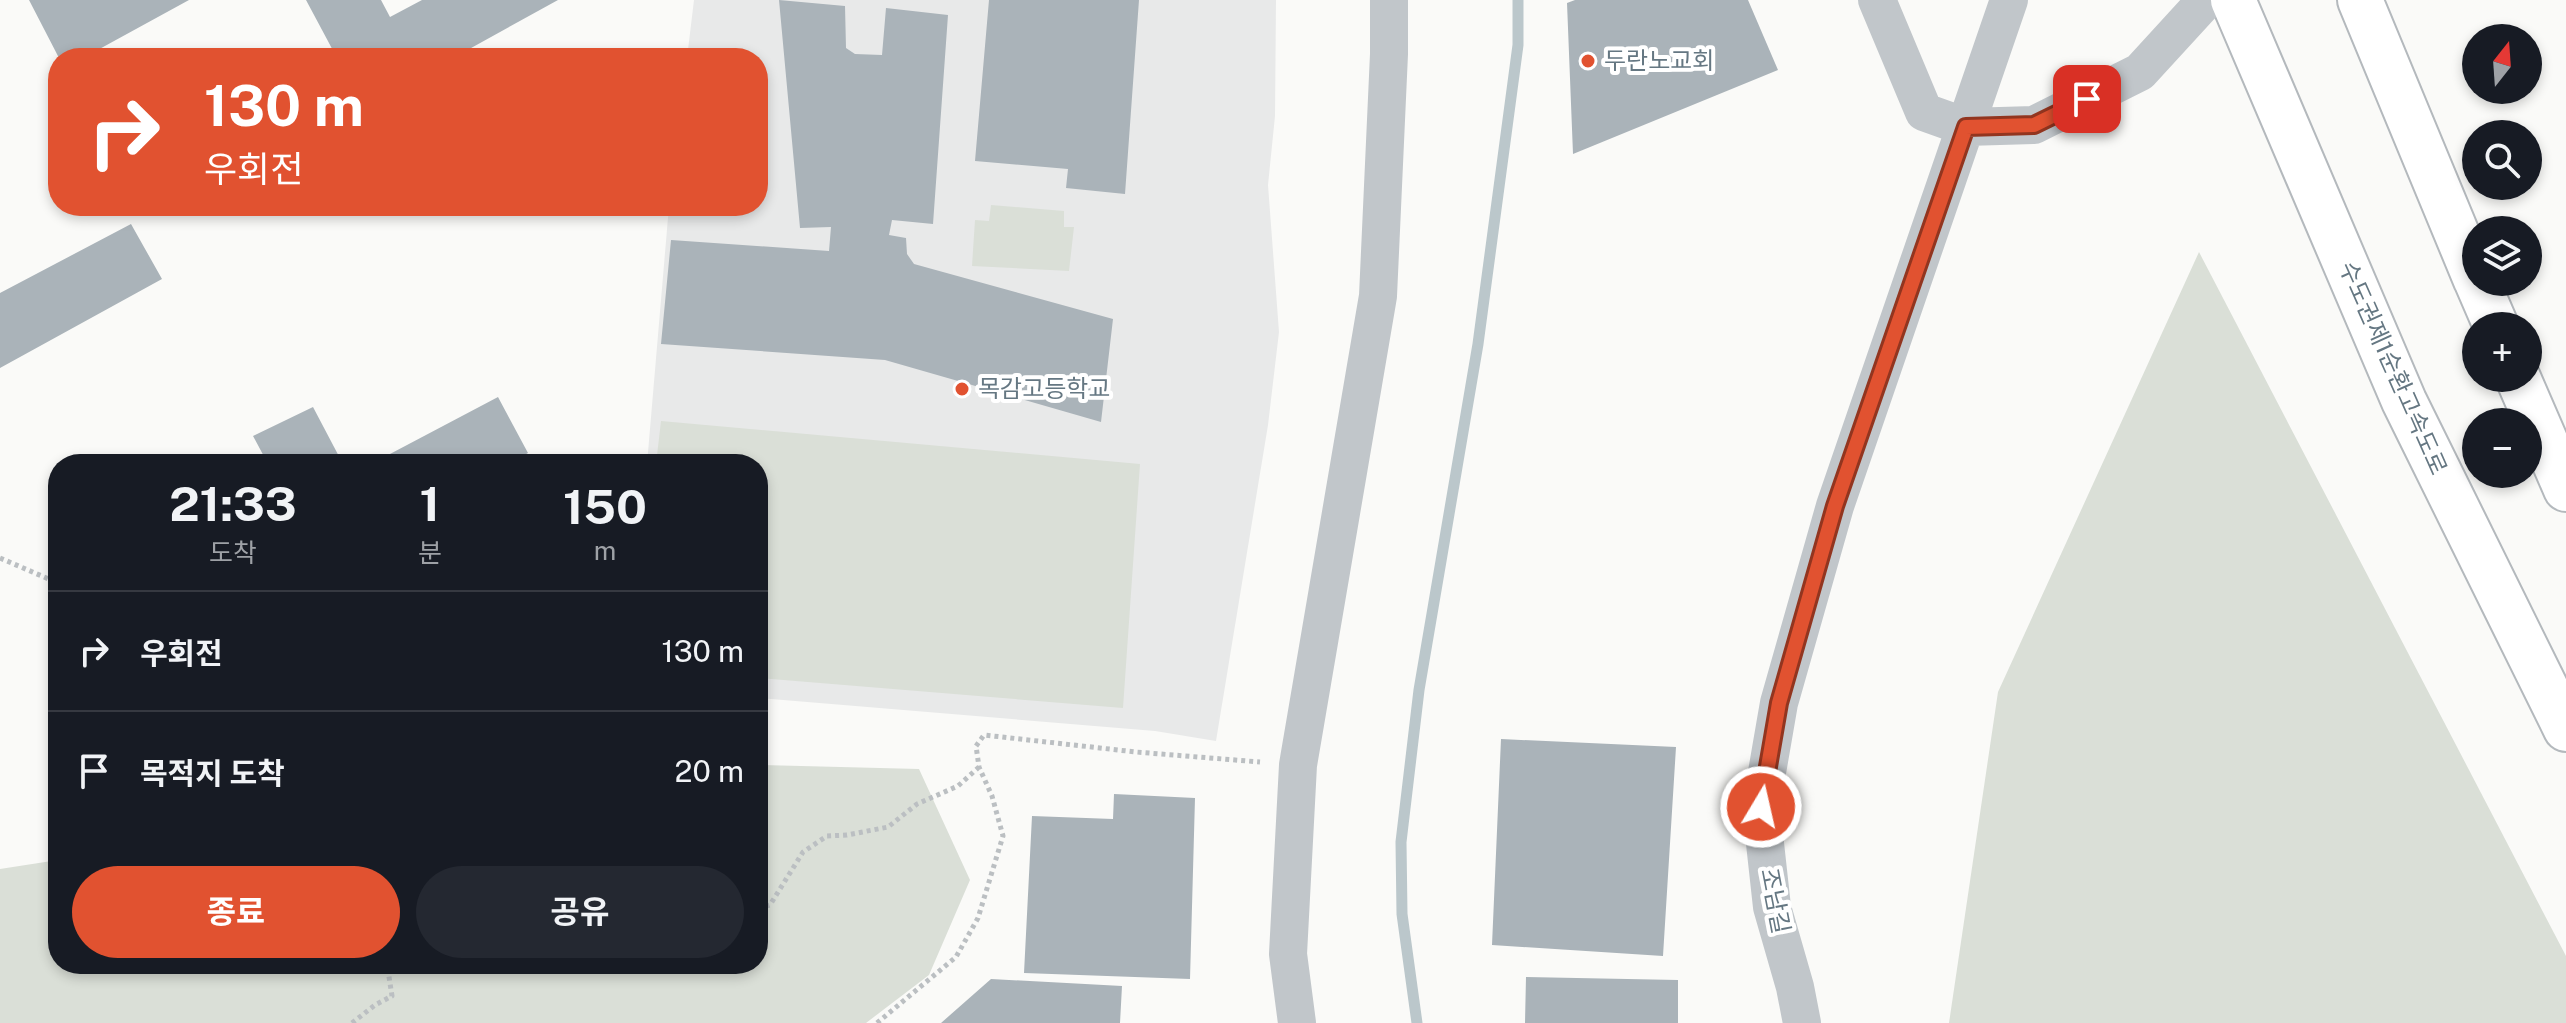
<!DOCTYPE html>
<html lang="ko">
<head>
<meta charset="utf-8">
<style>
  :root { --surface:#171b24; --page:#242831; --text:#f1f3f6; --muted:#9ea1a6; --line:#363941; --accent:#e15230 }
  body { margin:0; font-family:"Public Sans","Noto Sans KR",sans-serif; background:var(--page); color:var(--text); height:100vh; display:flex; flex-direction:column; font-size:30px; white-space:nowrap }
  * { box-sizing:border-box; margin:0 }
  p { font-size:26px; color:var(--muted) }
  .icon { flex:none; width:44px; height:44px; fill:none; stroke:currentColor; stroke-width:2; stroke-linecap:round; stroke-linejoin:round }
  .map { position:relative; flex:1; overflow:hidden }
  .panel { position:absolute; left:48px; top:454px; width:720px; height:520px; display:flex; flex-direction:column; background:var(--surface); border-radius:32px; box-shadow:0 4px 12px #0003 }
  .panel>* { flex:none }
  .banner { position:absolute; left:48px; top:48px; width:720px; height:168px; border-radius:32px; box-shadow:0 4px 12px #0003; background:#e15230; color:#fff; overflow:hidden }
  .needle { width:52px; rotate:17deg }
  .fabs { position:absolute; left:2462px; top:24px; display:grid; gap:16px }
  .fabs a { display:grid; place-items:center; width:80px; height:80px; border-radius:50%; background:var(--surface); box-shadow:0 4px 12px #0003; font-size:40px }
  .pin { position:absolute; display:grid; place-items:center; width:68px; height:68px; color:#fff; margin:-34px; border-radius:16px; box-shadow:0 4px 12px #0006 }
  .me { position:absolute; width:88px; margin:-44px; rotate:9deg; stroke-linejoin:round; filter:drop-shadow(0 0 6px #0008) }
  .turn { display:flex; align-items:center; gap:28px; height:168px; padding:0 24px; font-size:36px }
  .turn .icon { width:104px; height:104px; stroke-width:2.5 }
  .turn b { display:block; font-size:56px; line-height:68px }
  .eta { display:flex; justify-content:space-evenly; align-items:center; height:136px; text-align:center }
  .eta b { font-size:48px; font-weight:700; line-height:56px }
  .button { display:flex; gap:16px; margin-top:auto; padding:16px 24px }
  .button a { flex:1; height:92px; border-radius:48px; background:var(--accent); color:#fff; font-size:32px; font-weight:700; line-height:92px; text-align:center }
  .button a+a { background:var(--page); color:var(--text) }
  ul { padding:0; list-style:none }
  li { display:flex; align-items:center; gap:24px; height:120px; padding:0 24px; border-top:2px solid var(--line) }
  li div { flex:1 }
  li b { display:block; font-size:30px }
  li em { font-style:normal }
  .map>svg:first-child { display:block }
</style>
</head>
<body>
<div class="map">
<svg width="2566" height="1023" viewBox="0 0 2566 1023">
  <rect width="100%" height="100%" fill="#fafaf8"/>
  <!-- built -->
  <path fill="#e8e9e9" d="M694,0H1276L1275,116L1268,185L1279,332L1268,425L1216,741L1155,731L758,698V464H647L669,206H758V58H687Z"/>
  <!-- green -->
  <path fill="#dadfd7" d="M991,205L1064,211V227H1074L1069,271L972,266L975,220L989,221Z
    M2199,252L2566,956V1023H1949L1998,692Z
    M661,421L1140,464L1123,708L758,678V464H656Z
    M758,765L919,769L970,880L929,975L866,1023H0V869L58,860V964H758Z"/>
  <g fill="none" stroke-linecap="round" stroke-linejoin="round">
    <!-- stream -->
    <path stroke="#bbc7cb" stroke-width="11" d="M1417,1023L1402,914L1401,842L1419,690L1478,344L1518,45V0"/>
  </g>
  <!-- building -->
  <path fill="#aab3b9" d="M29,0H189L83,58H59Z
    M306,0H381L390,17L422,0H558L453,58H337Z
    M779,0L845,6L846,48L855,54L882,55L886,8L948,15L933,224L892,220L889,235L906,238L907,254L914,264L1113,319L1101,422L885,360L661,344L671,240L829,251L831,227L800,228Z
    M989,0H1139L1125,194L1066,188L1068,169L975,161Z
    M1575,0H1748L1778,70L1573,154L1567,3Z
    M131,224L162,279L0,368V293Z
    M498,397L528,453L508,464H371Z
    M313,407L343,464H268L253,436Z
    M1501,739L1676,747L1663,956L1492,945Z
    M1114,794L1195,798L1190,979L1024,973L1032,816L1113,819Z
    M1526,977L1678,980V1023H1525Z
    M991,979L1122,986L1120,1023H941Z"/>
  <g fill="none" stroke-linecap="round" stroke-linejoin="round">
    <defs>
      <path id="highway" d="M2233,0L2404,401L2566,729
        M2360,0L2476,280
        M2477,282L2496,326
        M2518,378L2566,489"/>
    </defs>
    <!-- highway casing -->
    <use href="#highway" stroke="#b4b9bd" stroke-width="48"/>
    <!-- path -->
    <path stroke="#bbbfc2" stroke-width="5" stroke-dasharray="4 4" stroke-linecap="butt" d="M0,558L58,583
      M758,909L770,905L803,852L827,836L847,835L888,827L917,804L958,786L979,767
      M352,1023L375,1005L392,996L387,964
      M877,1023L956,957L978,918L1003,836L992,796L979,767L976,746L984,735L1136,752L1260,762"/>
    <!-- minor -->
    <path stroke="#c1c6ca" stroke-width="38" d="M1877,0L1924,112L1966,127L2034,125L2140,72L2206,0
      M1297,1023L1288,954L1298,765L1378,296L1389,54V0
      M1802,1023L1795,987L1772,907L1761,807L1779,703L1835,506L2009,0"/>
    <!-- highway -->
    <use href="#highway" stroke="#fff" stroke-width="44"/>
  </g>
  <g fill="none" stroke-linecap="round" stroke-linejoin="round">
    <defs>
      <path id="route" d="M1761,807L1779,703L1835,506L1966,127L2034,125L2087,99"/>
    </defs>
    <!-- route casing -->
    <use href="#route" stroke="#92351f" stroke-width="20"/>
    <!-- route -->
    <use href="#route" stroke="#e15230" stroke-width="14"/>
  </g>
  <!-- markers -->
  <g fill="#e15230" stroke="#fff" stroke-width="3">
    <circle cx="1588" cy="61" r="8"/>
    <circle cx="962" cy="389" r="8"/>
  </g>
  <g text-anchor="middle" stroke-width="8" stroke-linejoin="round" paint-order="stroke">
    <!-- poi labels -->
    <g font-size="24" fill="#657782" stroke="#fff" text-anchor="start">
      <text x="1604" y="69">두란노교회</text>
      <text x="978" y="397">목감고등학교</text>
    </g>
    <!-- street labels -->
    <g font-size="24" fill="#657782" stroke="#fff">
      <text transform="translate(2393 368) rotate(66)" y="8">수도권제1순환고속도로</text>
      <text transform="translate(1775 901) rotate(79)" y="8">조남길</text>
    </g>
  </g>
</svg>
<div class="fabs">
<a><svg class="needle" viewBox="-14 -14 28 28"><path d="M0-13l5 13h-10z" fill="#e53935"/><path d="M0 13l5-13h-10z" fill="#9ea1a6"/></svg></a>
<a><svg class="icon" aria-label="search" viewBox="0 0 24 24"><circle cx="10" cy="10" r="6"/><path d="M15 15l6 6"/></svg></a>
<a><svg class="icon" aria-label="layers" viewBox="0 0 24 24"><path d="M12 4l9 5-9 5-9-5zM3 14l9 5 9-5"/></svg></a>
<a>+</a>
<a>−</a>
</div>
<div class="pin" style="left:2087px;top:99px;background:#d93025"><svg class="icon" aria-label="arrive" viewBox="0 0 24 24"><path d="M6 21V4h12l-3 4 3 4H6"/></svg></div>
<svg class="me" style="left:1761px;top:807px" viewBox="-20 -20 40 40"><circle r="17" fill="#e15230" stroke="#fff" stroke-width="3"/><path d="M0-11L8 9 0 5-8 9z" fill="#fff"/></svg>
<div class="banner">
<div class="turn"><svg class="icon" aria-label="right" viewBox="0 0 24 24"><path d="M7 20v-9h11M14 6l5 5-5 5"/></svg><div><b>130 m</b>우회전</div></div>
</div>
<section class="panel">
<div class="eta">
<div><b>21:33</b><p>도착</p></div>
<div><b>1</b><p>분</p></div>
<div><b>150</b><p>m</p></div>
</div>
<ul>
<li><svg class="icon" aria-label="right" viewBox="0 0 24 24"><path d="M7 20v-9h11M14 6l5 5-5 5"/></svg><div><b>우회전</b></div><em>130 m</em></li>
<li><svg class="icon" aria-label="arrive" viewBox="0 0 24 24"><path d="M6 21V4h12l-3 4 3 4H6"/></svg><div><b>목적지 도착</b></div><em>20 m</em></li>
</ul>
<div class="button"><a>종료</a><a>공유</a></div>
</section>
</div>
</body>
</html>
